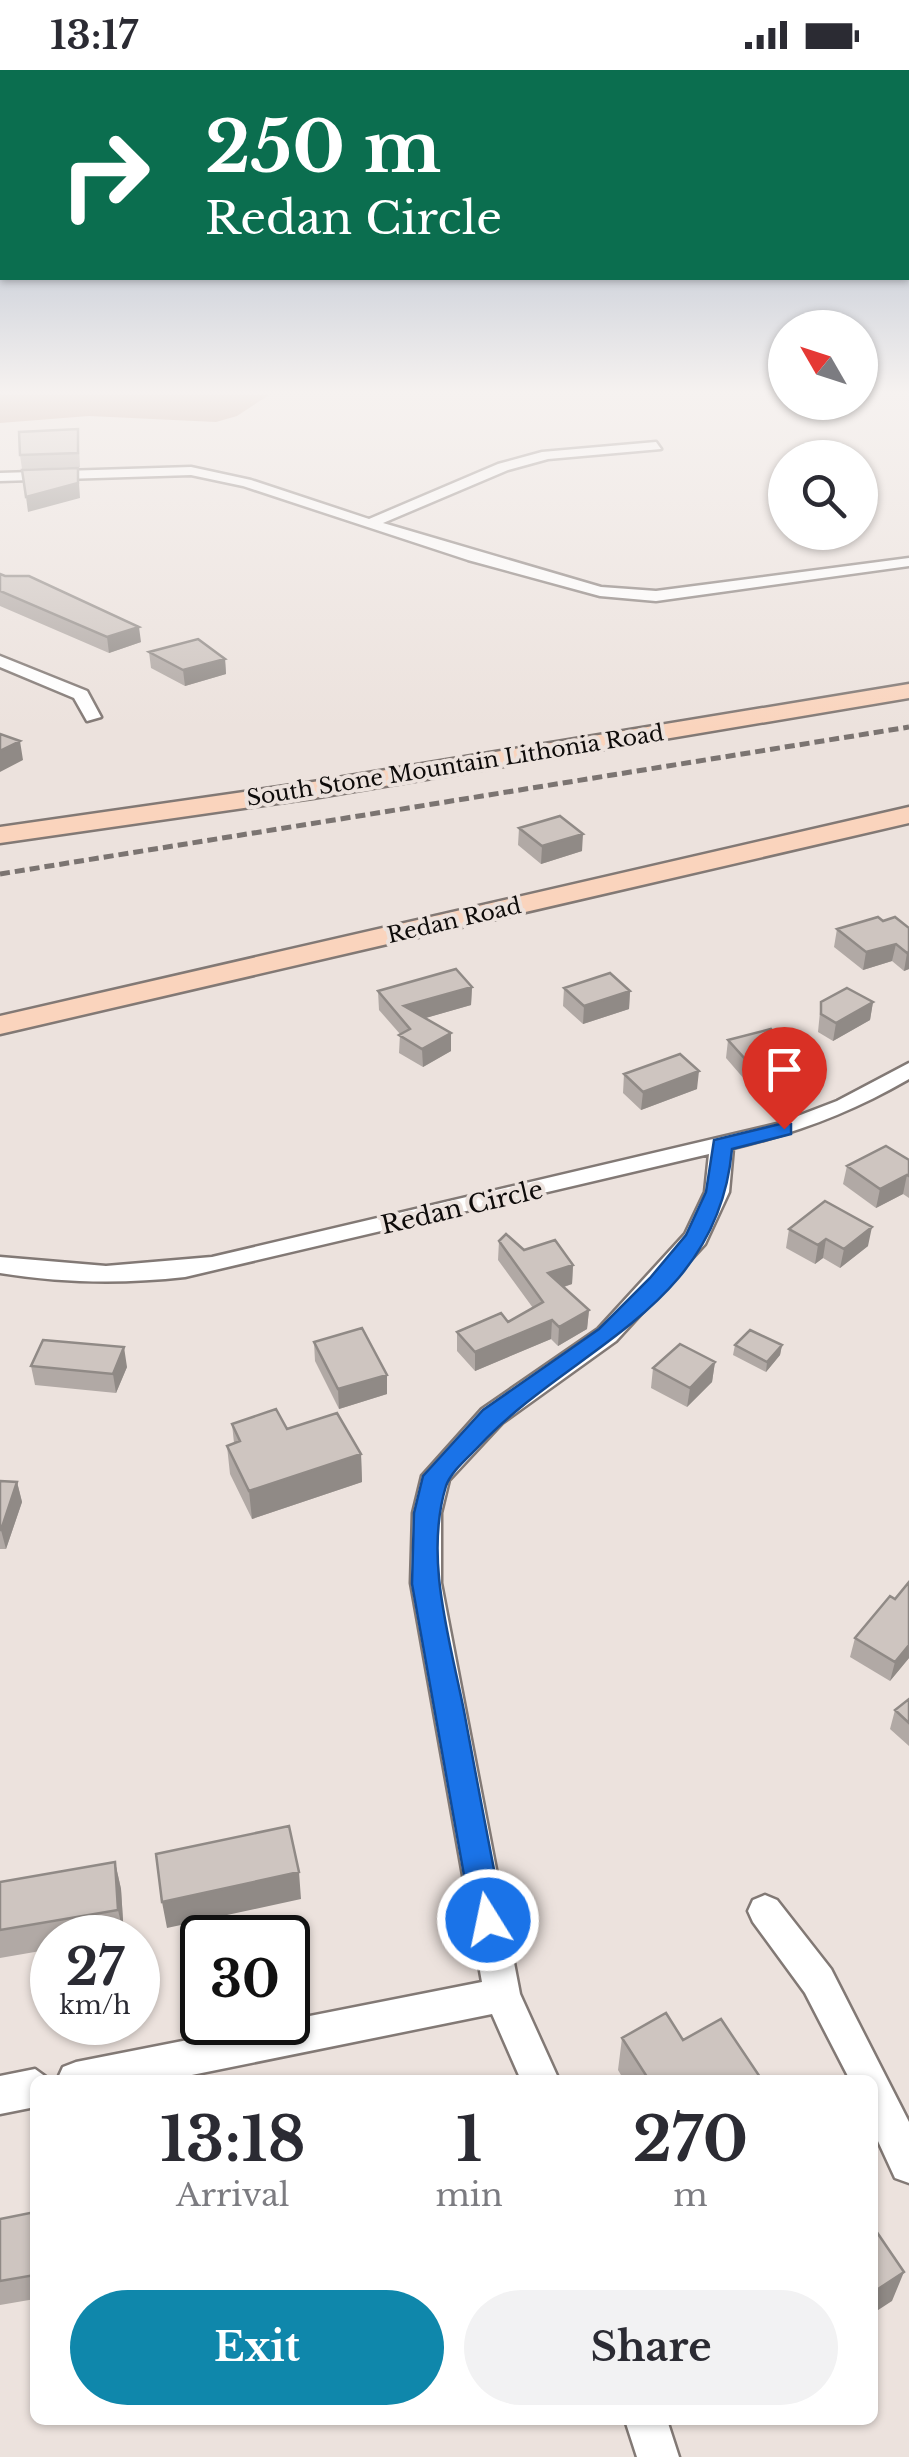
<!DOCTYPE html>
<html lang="en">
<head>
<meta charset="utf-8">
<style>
  :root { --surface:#fff; --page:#f2f2f3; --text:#2b2b33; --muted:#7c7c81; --accent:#0f87ab }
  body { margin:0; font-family:"Libre Baskerville",serif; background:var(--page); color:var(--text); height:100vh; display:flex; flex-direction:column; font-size:38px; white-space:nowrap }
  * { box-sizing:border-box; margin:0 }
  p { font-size:32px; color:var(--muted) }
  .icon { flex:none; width:55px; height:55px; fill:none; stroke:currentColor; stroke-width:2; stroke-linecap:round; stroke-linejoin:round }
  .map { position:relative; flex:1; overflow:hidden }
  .side { position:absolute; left:30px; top:2005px; width:848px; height:350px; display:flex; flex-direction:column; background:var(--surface); border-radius:15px; box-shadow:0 2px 8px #0004 }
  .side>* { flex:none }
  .banner { position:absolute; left:0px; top:0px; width:910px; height:210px; box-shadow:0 2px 8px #0004; background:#0b6e4f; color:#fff; overflow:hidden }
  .needle { width:65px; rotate:309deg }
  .controls { position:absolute; left:768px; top:240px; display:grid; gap:20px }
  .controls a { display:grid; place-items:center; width:110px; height:110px; border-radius:50%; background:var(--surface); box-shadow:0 2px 8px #0004; font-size:50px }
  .speed { position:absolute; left:30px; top:1845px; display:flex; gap:20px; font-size:50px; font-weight:700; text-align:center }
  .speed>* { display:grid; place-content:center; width:130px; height:130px; border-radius:50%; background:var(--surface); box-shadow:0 2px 8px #0004; line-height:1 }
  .speed small { font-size:25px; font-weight:400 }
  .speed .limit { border:5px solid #111; border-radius:15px; background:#fff; color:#111 }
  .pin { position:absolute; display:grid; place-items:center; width:85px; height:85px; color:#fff; margin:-102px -42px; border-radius:50% 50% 50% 0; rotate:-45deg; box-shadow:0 0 10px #0007 }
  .pin .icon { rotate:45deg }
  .me { position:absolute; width:110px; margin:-55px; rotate:350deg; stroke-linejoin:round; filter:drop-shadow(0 0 8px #0008) }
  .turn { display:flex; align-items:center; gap:35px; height:210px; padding:0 40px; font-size:45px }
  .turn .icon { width:130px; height:130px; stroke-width:2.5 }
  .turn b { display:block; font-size:70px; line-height:85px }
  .eta { display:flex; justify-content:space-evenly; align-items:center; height:170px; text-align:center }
  .eta b { font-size:60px; font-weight:700; line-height:70px }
  .cta { display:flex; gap:20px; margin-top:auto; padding:20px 40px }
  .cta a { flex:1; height:115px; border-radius:60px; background:var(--accent); color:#fff; font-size:40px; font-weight:700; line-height:115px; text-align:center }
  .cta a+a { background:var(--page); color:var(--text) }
  .status { display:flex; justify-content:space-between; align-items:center; height:70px; padding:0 50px; background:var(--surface); direction:ltr }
  .status svg { height:28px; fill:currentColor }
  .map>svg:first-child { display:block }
</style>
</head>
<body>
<div class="status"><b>13:17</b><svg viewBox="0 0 49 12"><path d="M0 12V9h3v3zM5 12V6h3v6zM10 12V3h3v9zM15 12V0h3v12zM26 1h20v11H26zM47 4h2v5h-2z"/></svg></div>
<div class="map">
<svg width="909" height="2387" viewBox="0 0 909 2387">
  <rect width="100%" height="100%" fill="#ece2dd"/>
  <!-- water -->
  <path fill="#b68c79" d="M0,325H269L237,346L216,352L89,346L0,353Z"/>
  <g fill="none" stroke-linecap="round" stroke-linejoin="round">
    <defs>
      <path id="street" d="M656,372L661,379L548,389L508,400L383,453L601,517L656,521L909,488V496L656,531L600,526L468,490L243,416L191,405L0,411V403L191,397L251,410L369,449L498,394L542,382Z
        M0,586L87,621L101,647L87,651L74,628L0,597Z
        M909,993V1009C852,1042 797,1063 733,1078L729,1122L705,1174L616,1271L502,1353L449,1410L441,1443V1513L520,1924L559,2010H521L492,1944L167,2010H57L63,1997L76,1992L482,1912L411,1513L413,1443L422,1406L482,1339L598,1259L685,1164L705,1122L709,1084L185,1207C123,1214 62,1213 0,1203V1187L106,1196L212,1187L777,1054L837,1031Z
        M765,1825L777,1830L831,1899L909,2052V2113L895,2108L872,2058V2010H850L805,1923L753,1852L748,1841L753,1830Z
        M35,1999L50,2010H35V2037L0,2044V2006Z
        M625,2350H667L679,2387H637Z"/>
      <path id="secondary" d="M909,614V628L313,728L0,773V757L313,712Z
        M909,737V753L0,964V946Z"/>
    </defs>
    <!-- street casing -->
    <use href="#street" stroke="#827975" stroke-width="5"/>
    <!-- secondary casing -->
    <use href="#secondary" stroke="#827975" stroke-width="5"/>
    <!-- street -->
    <use href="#street" fill="#fff" fill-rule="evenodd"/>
    <!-- secondary -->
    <use href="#secondary" fill="#fad4bd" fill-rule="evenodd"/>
    <!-- rail -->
    <path stroke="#7b7471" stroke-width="5" stroke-dasharray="10 5" stroke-linecap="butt" d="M0,804L909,657"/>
  </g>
  <!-- wall -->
  <path fill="#b1a9a5" d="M78,359L80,397L22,399L20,385Z
    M0,504L141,572L109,583L0,536Z
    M149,582L225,589L226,604L185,616L151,598Z
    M519,758L582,781L541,794L518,775Z
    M883,851L909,858V899L904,901L892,891L863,900L834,877L837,859Z
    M472,917L471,935L425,948L451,981L423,997L399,983L400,964L379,940L378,921Z
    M564,918L630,921L629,939L583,954L563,936Z
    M821,932H873L870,950L833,971L818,962Z
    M728,970L792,981L790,999L745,1010L726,988Z
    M624,1004L697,1019L641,1040L623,1023Z
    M909,1090V1128L903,1124L876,1138L843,1114L847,1096Z
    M789,1159L868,1176L840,1198L823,1188L815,1194L786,1178Z
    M499,1171L573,1195L572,1214L564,1217L589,1240L587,1259L558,1276L551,1269L475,1301L457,1281V1262L508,1252L533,1238L498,1190Z
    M314,1272L387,1324L339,1339L315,1291Z
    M735,1275H782L780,1285L766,1302L733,1285Z
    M715,1292L712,1312L687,1337L651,1318L653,1298Z
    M31,1296L127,1297L116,1323L35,1315Z
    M232,1354L287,1359L361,1384L362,1412L252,1449L230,1404L227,1376L234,1373Z
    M0,1411L17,1412L22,1432L6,1479H0Z
    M909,1512V1588L890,1611L850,1587L855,1568L895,1529Z
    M909,1629V1676L890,1659L895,1640Z
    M115,1792L121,1819L124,1866L52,1868V1879L0,1888V1812Z
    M622,1968L683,1970L762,2010H624L618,2000Z
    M35,2142V2229L0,2235V2149Z"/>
  <!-- shaded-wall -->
  <path fill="#908a86" d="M78,398L80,428L28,442L26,427Z
    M139,557L141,572L109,583L107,567Z
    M225,589L226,604L185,616L183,600Z
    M20,671L23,690L0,702V681Z
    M583,764L582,781L541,794L542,776Z
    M896,874L892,891L863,900L866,882Z
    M909,882V899L904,901L907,883Z
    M472,917L471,935L405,954L404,936Z
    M630,921L629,939L583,954L584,936Z
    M873,932L870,950L833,971L836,953Z
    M451,963V981L423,997L422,979Z
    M792,981L790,999L745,1010L747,991Z
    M699,1001L697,1019L641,1040L643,1022Z
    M907,1105L903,1124L876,1138L880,1119Z
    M872,1157L868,1176L840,1198L844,1179Z
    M826,1169L823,1188L815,1194L818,1175Z
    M573,1195L572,1214L547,1222L548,1203Z
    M589,1240L587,1259L558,1276L559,1257Z
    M552,1250L551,1269L475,1301V1282Z
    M782,1275L780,1285L766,1302L767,1292Z
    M124,1277L127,1297L116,1323L113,1304Z
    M715,1292L712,1312L687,1337L690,1318Z
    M387,1305V1324L339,1339L338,1319Z
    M361,1384L362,1412L252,1449L249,1421Z
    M17,1412L22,1432L6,1479L1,1460Z
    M909,1575V1588L890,1611L895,1592Z
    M115,1792L121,1819L124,1866L118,1840Z
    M299,1802L301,1829L167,1858L162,1832Z
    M904,2202L892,2231L872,2244V2223Z"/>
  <!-- building -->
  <path fill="#cec5c0" stroke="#908a86" stroke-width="2.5" d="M78,359V383L20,385L19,362Z
    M78,398V413L26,427L22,400Z
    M0,504L5,506H29L139,557L107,567L0,521Z
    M198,569L225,589L183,600L149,582Z
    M0,664L20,671L0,681Z
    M560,746L583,764L542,776L519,758Z
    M878,847L883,851L895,847L909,858V882L907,883L896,874L866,882L837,859Z
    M456,899L472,917L404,936L451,963L422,979L399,965L410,959L378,921Z
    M610,903L630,921L584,936L564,918Z
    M847,918L873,932L836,953L821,944V932Z
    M771,959L792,981L747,991L728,970Z
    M680,984L699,1001L643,1022L624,1004Z
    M886,1076L909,1090V1106L907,1105L880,1119L847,1096Z
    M825,1131L872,1157L844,1179L826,1169L818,1175L789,1159Z
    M506,1164L524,1180L555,1170L573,1195L548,1203L589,1240L559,1257L552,1250L475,1282L457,1262L501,1243L508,1252L543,1232L499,1171Z
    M362,1258L387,1305L338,1319L314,1272Z
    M750,1260L782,1275L767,1292L735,1275Z
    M43,1270L124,1277L113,1304L31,1296Z
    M680,1274L715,1292L690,1318L653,1298Z
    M276,1339L287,1359L337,1343L361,1384L249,1421L227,1376L240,1371L232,1354Z
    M0,1411L17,1412L1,1460H0Z
    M909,1512V1575L895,1592L855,1568L890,1526L895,1529Z
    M909,1629V1653L895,1640Z
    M289,1756L299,1802L162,1832L156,1784Z
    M115,1792L118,1840L0,1860V1812Z
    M666,1943L683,1970L721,1949L762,2010H649L622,1968Z
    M35,2142V2205L0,2211V2149Z
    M872,2155L904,2202L872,2223Z"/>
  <!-- sky -->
  <linearGradient id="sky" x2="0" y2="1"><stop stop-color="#94a4bc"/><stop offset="0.49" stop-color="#f6f2f0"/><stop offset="1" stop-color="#f6f2f0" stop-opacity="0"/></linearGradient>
  <rect width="909" height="659" fill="url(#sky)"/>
  <!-- route -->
  <path fill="#1a73e8" stroke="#114b97" stroke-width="2.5" d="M784,1053L791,1054V1064L732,1079C718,1239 573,1276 480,1375C469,1387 451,1401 446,1416C424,1488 450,1570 464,1641C477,1711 490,1781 504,1850L499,1861L488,1865L477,1861L472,1850L412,1514L414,1443L423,1406L483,1340L599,1259L650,1208L686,1165L706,1122L714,1070Z"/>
  <g text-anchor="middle" stroke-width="8" stroke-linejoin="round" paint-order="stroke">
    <!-- far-street labels -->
    <g font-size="22" fill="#0e0b0a" stroke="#ece2dd">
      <text transform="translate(455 695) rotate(-9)" y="8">South Stone Mountain Lithonia Road</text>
      <text transform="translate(454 850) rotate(-13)" y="8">Redan Road</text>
    </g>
    <!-- street labels -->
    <g font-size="25" fill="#0e0b0a" stroke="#ece2dd">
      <text transform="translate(462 1137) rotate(-13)" y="9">Redan Circle</text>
    </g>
  </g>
</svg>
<div class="controls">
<a><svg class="needle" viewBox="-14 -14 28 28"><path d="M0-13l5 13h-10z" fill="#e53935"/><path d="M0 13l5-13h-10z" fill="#7c7c81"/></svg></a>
<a><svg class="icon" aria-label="search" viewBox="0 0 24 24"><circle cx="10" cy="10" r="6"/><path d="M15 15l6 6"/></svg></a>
</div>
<div class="speed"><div>27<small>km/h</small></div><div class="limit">30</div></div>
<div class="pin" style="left:784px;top:1059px;background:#d93025"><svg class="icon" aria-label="arrive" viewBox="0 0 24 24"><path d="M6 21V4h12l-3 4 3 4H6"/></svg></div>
<svg class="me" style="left:488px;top:1850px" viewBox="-20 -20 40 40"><circle r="17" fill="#1a73e8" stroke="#fff" stroke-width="3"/><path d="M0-11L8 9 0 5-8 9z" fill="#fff"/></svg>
<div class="banner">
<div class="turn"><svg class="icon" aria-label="right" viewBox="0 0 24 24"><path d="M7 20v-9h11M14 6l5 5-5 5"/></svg><div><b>250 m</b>Redan Circle</div></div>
</div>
<section class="side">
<div class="eta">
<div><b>13:18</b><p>Arrival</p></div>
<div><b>1</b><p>min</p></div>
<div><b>270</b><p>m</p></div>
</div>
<div class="cta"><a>Exit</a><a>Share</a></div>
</section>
</div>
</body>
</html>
